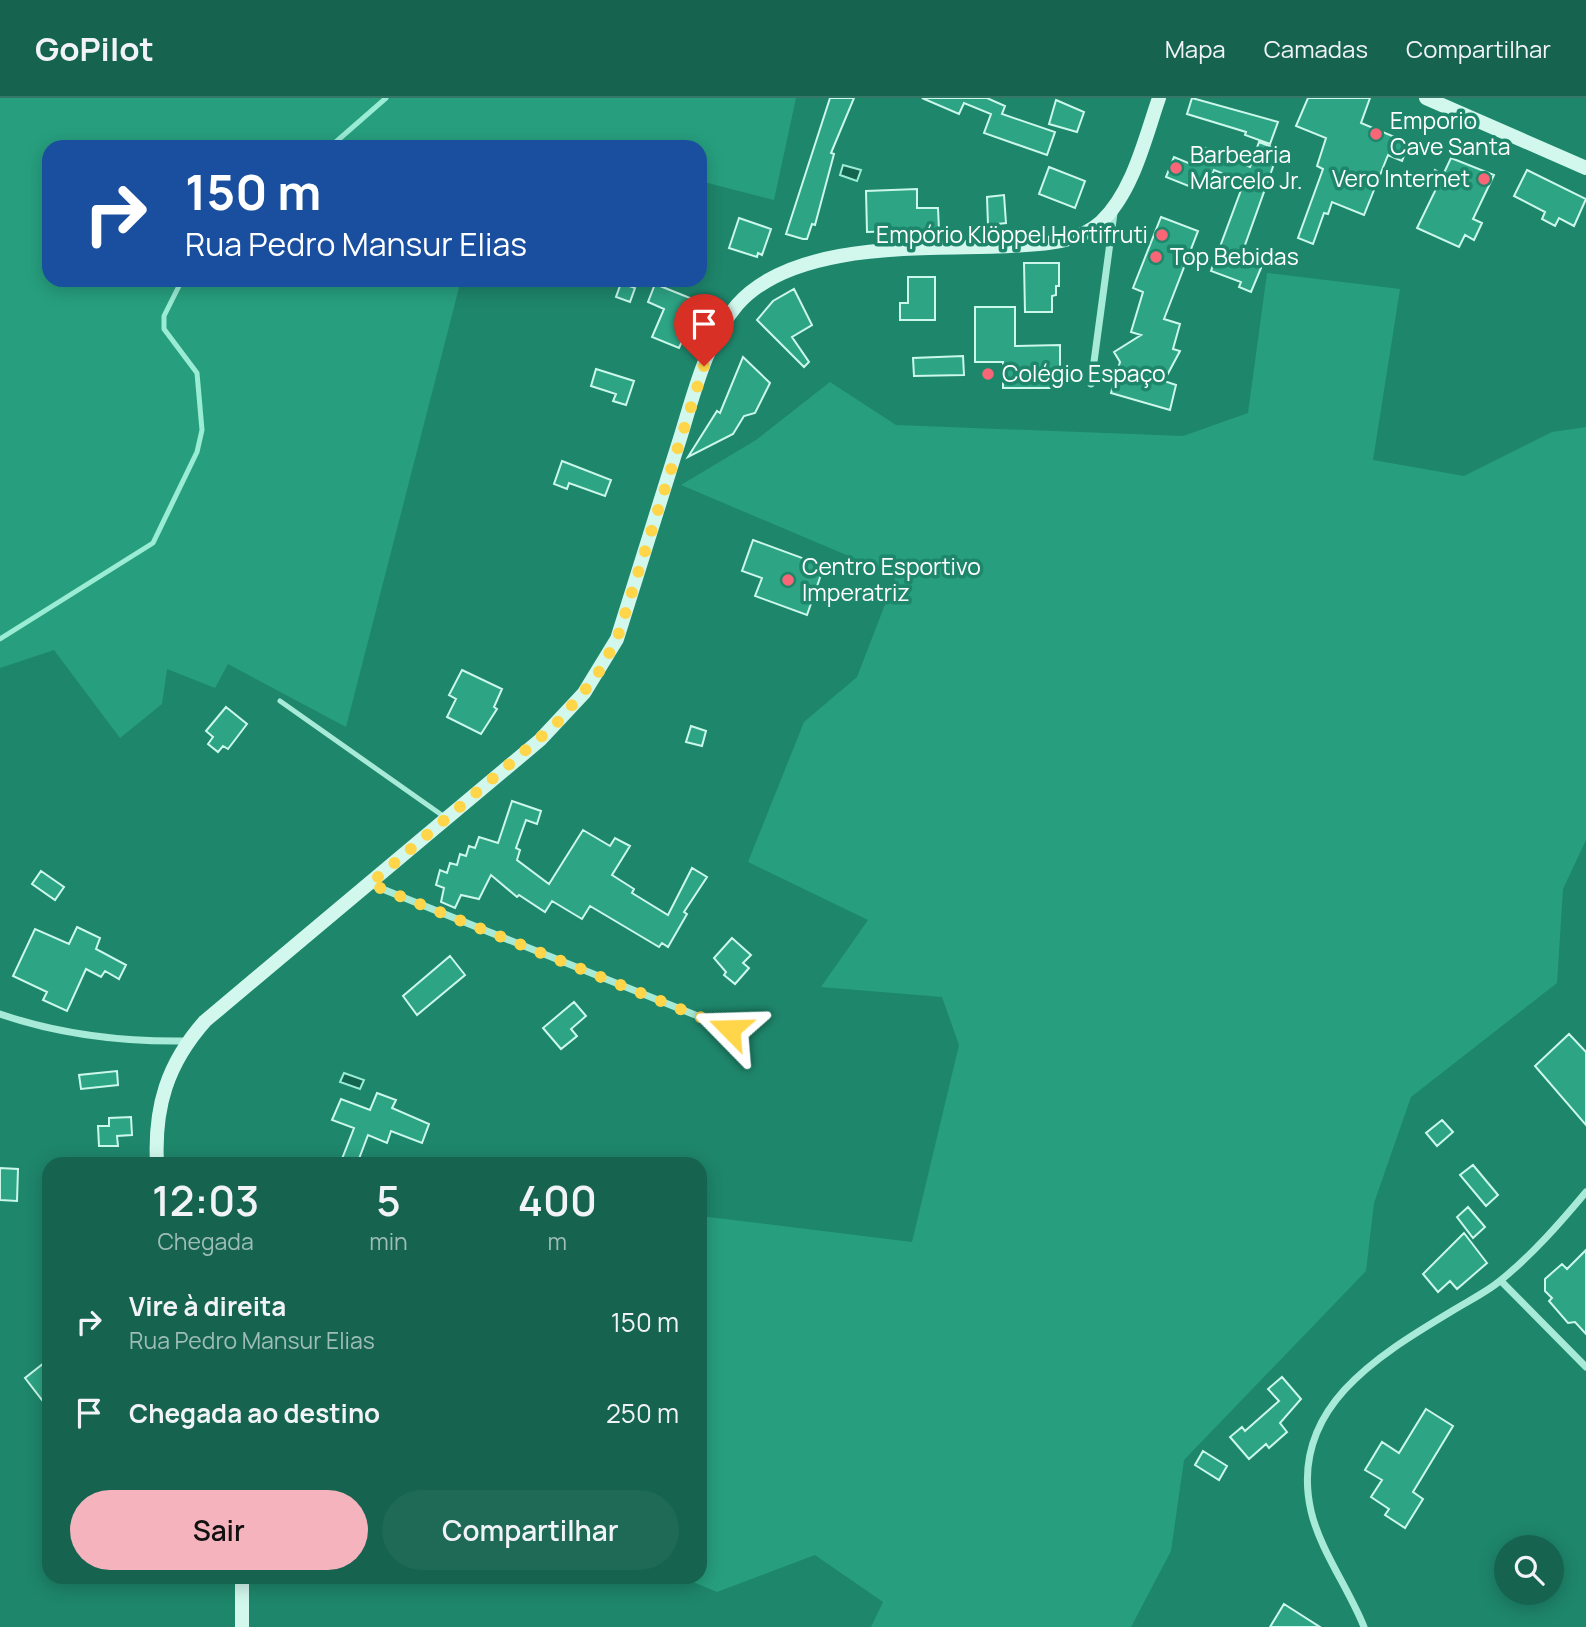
<!DOCTYPE html>
<html lang="pt">
<head>
<meta charset="utf-8">
<style>
  :root { --surface:#166450; --page:#1f6a57; --text:#f1f3f6; --muted:#9ebdb7; --line:#357867; --accent:#f5b4bd }
  body { margin:0; font-family:Manrope,sans-serif; background:var(--page); color:var(--text); height:100vh; display:flex; flex-direction:column; font-size:26px; white-space:nowrap }
  * { box-sizing:border-box; margin:0 }
  p { font-size:23px; color:var(--muted) }
  .icon { flex:none; width:38px; height:38px; fill:none; stroke:currentColor; stroke-width:2; stroke-linecap:round; stroke-linejoin:round }
  .map { position:relative; flex:1; overflow:hidden }
  .panel { position:absolute; left:42px; top:1059px; width:665px; height:427px; display:flex; flex-direction:column; background:var(--surface); border-radius:21px; box-shadow:0 4px 18px #0003 }
  .panel>* { flex:none }
  .hud { position:absolute; left:42px; top:42px; width:665px; height:147px; border-radius:21px; box-shadow:0 4px 18px #0003; background:#1a4fa0; color:#fff; overflow:hidden }
  .controls { position:absolute; left:1494px; top:1437px; display:grid; gap:14px }
  .controls a { display:grid; place-items:center; width:70px; height:70px; border-radius:50%; background:var(--surface); box-shadow:0 4px 18px #0003; font-size:35px }
  .pin { position:absolute; display:grid; place-items:center; width:60px; height:60px; color:#fff; margin:-72px -30px; border-radius:50% 50% 50% 0; rotate:-45deg; box-shadow:0 0 7px #0007 }
  .pin .icon { rotate:45deg }
  .me { position:absolute; width:77px; margin:-38px; rotate:292deg; stroke-linejoin:round; filter:drop-shadow(0 0 5px #0008) }
  .turn { display:flex; align-items:center; gap:24px; height:147px; padding:0 28px; font-size:32px }
  .turn .icon { width:91px; height:91px; stroke-width:2.5 }
  .turn b { display:block; font-size:49px; line-height:60px }
  .eta { display:flex; justify-content:space-evenly; align-items:center; height:119px; text-align:center }
  .eta b { font-size:42px; font-weight:600; line-height:49px }
  .action { display:flex; gap:14px; margin-top:auto; padding:14px 28px }
  .action a { flex:1; height:80px; border-radius:42px; background:var(--accent); color:#111; font-size:28px; font-weight:600; line-height:80px; text-align:center }
  .action a+a { background:var(--page); color:var(--text) }
  ul { padding:0; list-style:none }
  li { display:flex; align-items:center; gap:21px; height:91px; padding:0 28px }
  li div { flex:1 }
  li b { display:block; font-size:26px }
  li em { font-style:normal }
  header { display:flex; align-items:center; gap:42px; box-sizing:border-box; height:98px; padding:0 35px; background:var(--surface); border-bottom:2px solid var(--line) }
  header strong { font-size:33px }
  nav { display:flex; gap:38px; margin-inline-start:auto; font-size:24px }
  .map>svg:first-child { display:block }
</style>
</head>
<body>
<header>
<strong>GoPilot</strong>
<nav><a>Mapa</a><a>Camadas</a><a>Compartilhar</a></nav>
</header>
<div class="map">
<svg width="1586" height="1529" viewBox="0 0 1586 1529">
  <rect width="100%" height="100%" fill="#1e866b"/>
  <!-- green -->
  <path fill="#279f7e" d="M0,0H796L774,102L700,83V49H49V182H461L346,629L228,566L215,590L167,571L162,606L120,640L54,552L0,570Z
    M1267,175L1400,191L1373,362L1464,378L1552,334L1586,329V742L1563,791L1557,885L1411,999L1374,1105L1366,1173L1184,1362L1171,1453L1131,1529H871L883,1504L815,1457L717,1494L681,1479H700V1118L912,1144L959,947L942,899L821,889L868,822L748,764L804,624L857,579L896,478L681,387L756,342L830,284L896,327L1183,338L1248,315Z"/>
  <!-- water -->
  <path fill="#146550" stroke="#9aecd4" stroke-width="2" d="M843,67L861,72L857,83L840,77Z
    M344,975L364,982L360,991L340,984Z"/>
  <g fill="none" stroke-linecap="round" stroke-linejoin="round">
    <!-- stream -->
    <path stroke="#9aecd4" stroke-width="5" d="M330,49L386,0
      M0,541L153,445L197,354L202,332L197,275L164,231V218L182,182"/>
  </g>
  <!-- building -->
  <path fill="#2da484" stroke="#cbf8eb" stroke-width="2" d="M830,0H854L831,55L834,56L815,127L812,126L807,141H803L786,136Z
    M922,0H987L1005,8L1002,16L1055,34L1047,57L984,35L991,16L964,5L959,16Z
    M1192,0L1278,24L1270,46L1245,37L1246,34L1187,16Z
    M1308,0H1370L1361,25L1409,45L1402,63L1388,57L1364,117L1332,104L1328,116L1324,115L1313,146L1298,140L1323,71L1317,68L1326,40L1296,28Z
    M1056,2L1084,14L1077,34L1049,26Z
    M1259,44L1279,52L1240,161L1261,170L1251,194L1239,189L1241,184L1211,173L1244,84L1214,72L1207,90L1192,84L1191,89L1166,79L1174,59L1193,67L1201,48L1250,69Z
    M1451,60L1494,77L1473,121L1482,125L1474,142L1465,137L1459,149L1417,130L1437,89L1429,85L1435,72L1443,77Z
    M1049,69L1085,83L1075,110L1039,96Z
    M1527,72L1586,101L1574,128L1559,120L1555,128L1542,121L1545,114L1514,98Z
    M917,91V110H938L939,132L867,134L866,93Z
    M1004,97L1006,125L988,127L987,99Z
    M1161,119L1198,133L1164,221L1180,226L1173,251L1180,253L1164,283L1176,287L1170,312L1111,295L1120,264L1114,254L1141,237L1131,234L1143,194L1133,190Z
    M739,120L771,131L762,157L758,155L757,159L729,150Z
    M1024,165H1059V188H1056V197L1052,198V214H1025Z
    M908,179H935V222H900V205H908Z
    M621,185L635,190L630,204L616,199Z
    M655,186L700,204L679,250L652,239L664,211L648,204Z
    M794,191L812,227L792,239L809,264L804,269L757,222L773,203Z
    M975,209H1015V248L1060,247V290H1003V264H975Z
    M963,258L964,277L914,278L913,260Z
    M743,259L770,285L755,315L744,318L733,336L688,359L717,313L720,315Z
    M596,271L634,283L626,307L613,303L616,296L591,288Z
    M562,363L611,382L605,398L569,385L567,391L554,386Z
    M753,442L824,468L807,517L755,498L762,480L742,473Z
    M462,572L502,591L494,609L497,611L481,636L447,619L456,601L449,597Z
    M226,609L247,626L228,651L223,648L218,654L208,646L213,639L206,633Z
    M691,628L706,633L702,648L686,644Z
    M512,703L541,713L537,726L526,722L516,750L520,752L517,762L549,786L583,732L610,748L615,740L630,748L612,777L634,791L632,795L668,817L692,770L707,779L684,814L687,816L668,849L662,845L659,849L590,808L582,821L552,803L545,814L519,797L517,799L491,777L479,801L461,797L455,810L441,804L444,790L436,787L440,772L447,775L450,765L457,767L460,756L466,758L469,748L475,750L479,739L498,745Z
    M41,773L64,789L55,802L32,786Z
    M77,829L100,840L96,851L126,867L119,881L105,873L101,879L86,871L67,913L43,902L47,894L13,878L35,831L69,846Z
    M732,840L751,857L743,865L749,870L735,886L724,877L726,874L714,860Z
    M450,858L465,877L417,917L403,898Z
    M574,904L586,918L571,931L577,938L561,951L543,930Z
    M1569,936L1586,954V1027L1535,968Z
    M117,973L118,987L81,991L79,977Z
    M377,995L396,1002L392,1010L429,1026L422,1045L391,1033L387,1045L368,1037L357,1066H340L354,1030L332,1022L341,1001L370,1012Z
    M131,1019L132,1037L117,1038L118,1048H99L98,1028H109V1020Z
    M1442,1022L1453,1034L1437,1048L1426,1035Z
    M1473,1067L1498,1097L1486,1108L1460,1077Z
    M0,1070L18,1071L17,1103L0,1102Z
    M1468,1109L1485,1129L1473,1140L1457,1119Z
    M1464,1135L1487,1165L1457,1191L1450,1183L1438,1194L1423,1176Z
    M1586,1152V1236L1575,1224L1568,1225L1549,1203L1552,1200L1545,1193V1181L1562,1166L1567,1171Z
    M49,1261V1311L25,1280Z
    M1282,1279L1301,1301L1280,1325L1287,1334L1269,1350L1266,1346L1249,1361L1230,1339L1242,1329L1245,1333L1279,1303L1268,1291Z
    M1426,1311L1453,1328L1413,1394L1423,1401L1405,1430L1385,1417L1389,1411L1371,1399L1382,1382L1365,1372L1382,1344L1399,1355Z
    M1203,1353L1227,1368L1219,1382L1195,1367Z
    M1284,1506L1320,1529H1270Z"/>
  <g fill="none" stroke-linecap="round" stroke-linejoin="round">
    <!-- lane -->
    <path stroke="#a7ead8" stroke-width="5" d="M280,603L446,720"/>
    <!-- street -->
    <path stroke="#a7ead8" stroke-width="7" d="M1091,286L1114,115
      M370,786L730,931
      M0,916C61,937 123,944 187,943
      M1501,1183L1586,1269
      M1364,1529C1349,1491 1320,1452 1311,1413C1288,1311 1377,1258 1452,1213C1468,1203 1487,1194 1501,1182C1533,1156 1560,1125 1586,1094"/>
    <!-- secondary -->
    <path stroke="#d2f8ee" stroke-width="14" d="M1426,0L1586,70
      M157,1066C154,1009 167,966 205,923L540,642L584,595L617,541C637,478 656,416 676,353C692,305 703,247 737,207C795,141 930,152 1010,148C1041,146 1077,146 1101,124C1133,94 1145,40 1159,0
      M242,1529V1479"/>
  </g>
  <g fill="none" stroke-linecap="round" stroke-linejoin="round">
    <!-- route -->
    <path stroke="#ffd54a" stroke-width="12" stroke-dasharray="0 21.6" d="M704,268L617,541L596,579L556,626L370,786L730,931"/>
  </g>
  <!-- markers -->
  <g fill="#f96677" stroke="#1e866b" stroke-width="2.5">
    <circle cx="1376" cy="36" r="7"/>
    <circle cx="1176" cy="70" r="7"/>
    <circle cx="1484" cy="81" r="7"/>
    <circle cx="1162" cy="137" r="7"/>
    <circle cx="1156" cy="159" r="7"/>
    <circle cx="988" cy="276" r="7"/>
    <circle cx="788" cy="482" r="7"/>
  </g>
  <g text-anchor="middle" stroke-width="7" stroke-linejoin="round" paint-order="stroke">
    <!-- poi labels -->
    <g font-size="23" fill="#fff" stroke="#1e866b" text-anchor="start">
      <text x="1390" y="31">Emporio<tspan x="1390" dy="26">Cave Santa</tspan></text>
      <text x="1190" y="65">Barbearia<tspan x="1190" dy="26">Marcelo Jr.</tspan></text>
      <text x="1470" y="89" text-anchor="end">Vero Internet</text>
      <text x="1148" y="145" text-anchor="end">Empório Klöppel Hortifruti</text>
      <text x="1170" y="167">Top Bebidas</text>
      <text x="1002" y="284">Colégio Espaço</text>
      <text x="802" y="477">Centro Esportivo<tspan x="802" dy="26">Imperatriz</tspan></text>
    </g>
  </g>
</svg>
<div class="controls">
<a><svg class="icon" aria-label="search" viewBox="0 0 24 24"><circle cx="10" cy="10" r="6"/><path d="M15 15l6 6"/></svg></a>
</div>
<div class="pin" style="left:704px;top:268px;background:#d93025"><svg class="icon" aria-label="arrive" viewBox="0 0 24 24"><path d="M6 21V4h12l-3 4 3 4H6"/></svg></div>
<svg class="me" style="left:730px;top:931px" viewBox="-20 -20 40 40"><path d="M0-17L14 15 0 8-14 15z" fill="#ffd54a" stroke="#fff" stroke-width="4"/></svg>
<div class="hud">
<div class="turn"><svg class="icon" aria-label="right" viewBox="0 0 24 24"><path d="M7 20v-9h11M14 6l5 5-5 5"/></svg><div><b>150 m</b>Rua Pedro Mansur Elias</div></div>
</div>
<section class="panel">
<div class="eta">
<div><b>12:03</b><p>Chegada</p></div>
<div><b>5</b><p>min</p></div>
<div><b>400</b><p>m</p></div>
</div>
<ul>
<li><svg class="icon" aria-label="right" viewBox="0 0 24 24"><path d="M7 20v-9h11M14 6l5 5-5 5"/></svg><div><b>Vire à direita</b><p>Rua Pedro Mansur Elias</p></div><em>150 m</em></li>
<li><svg class="icon" aria-label="arrive" viewBox="0 0 24 24"><path d="M6 21V4h12l-3 4 3 4H6"/></svg><div><b>Chegada ao destino</b></div><em>250 m</em></li>
</ul>
<div class="action"><a>Sair</a><a>Compartilhar</a></div>
</section>
</div>
</body>
</html>
